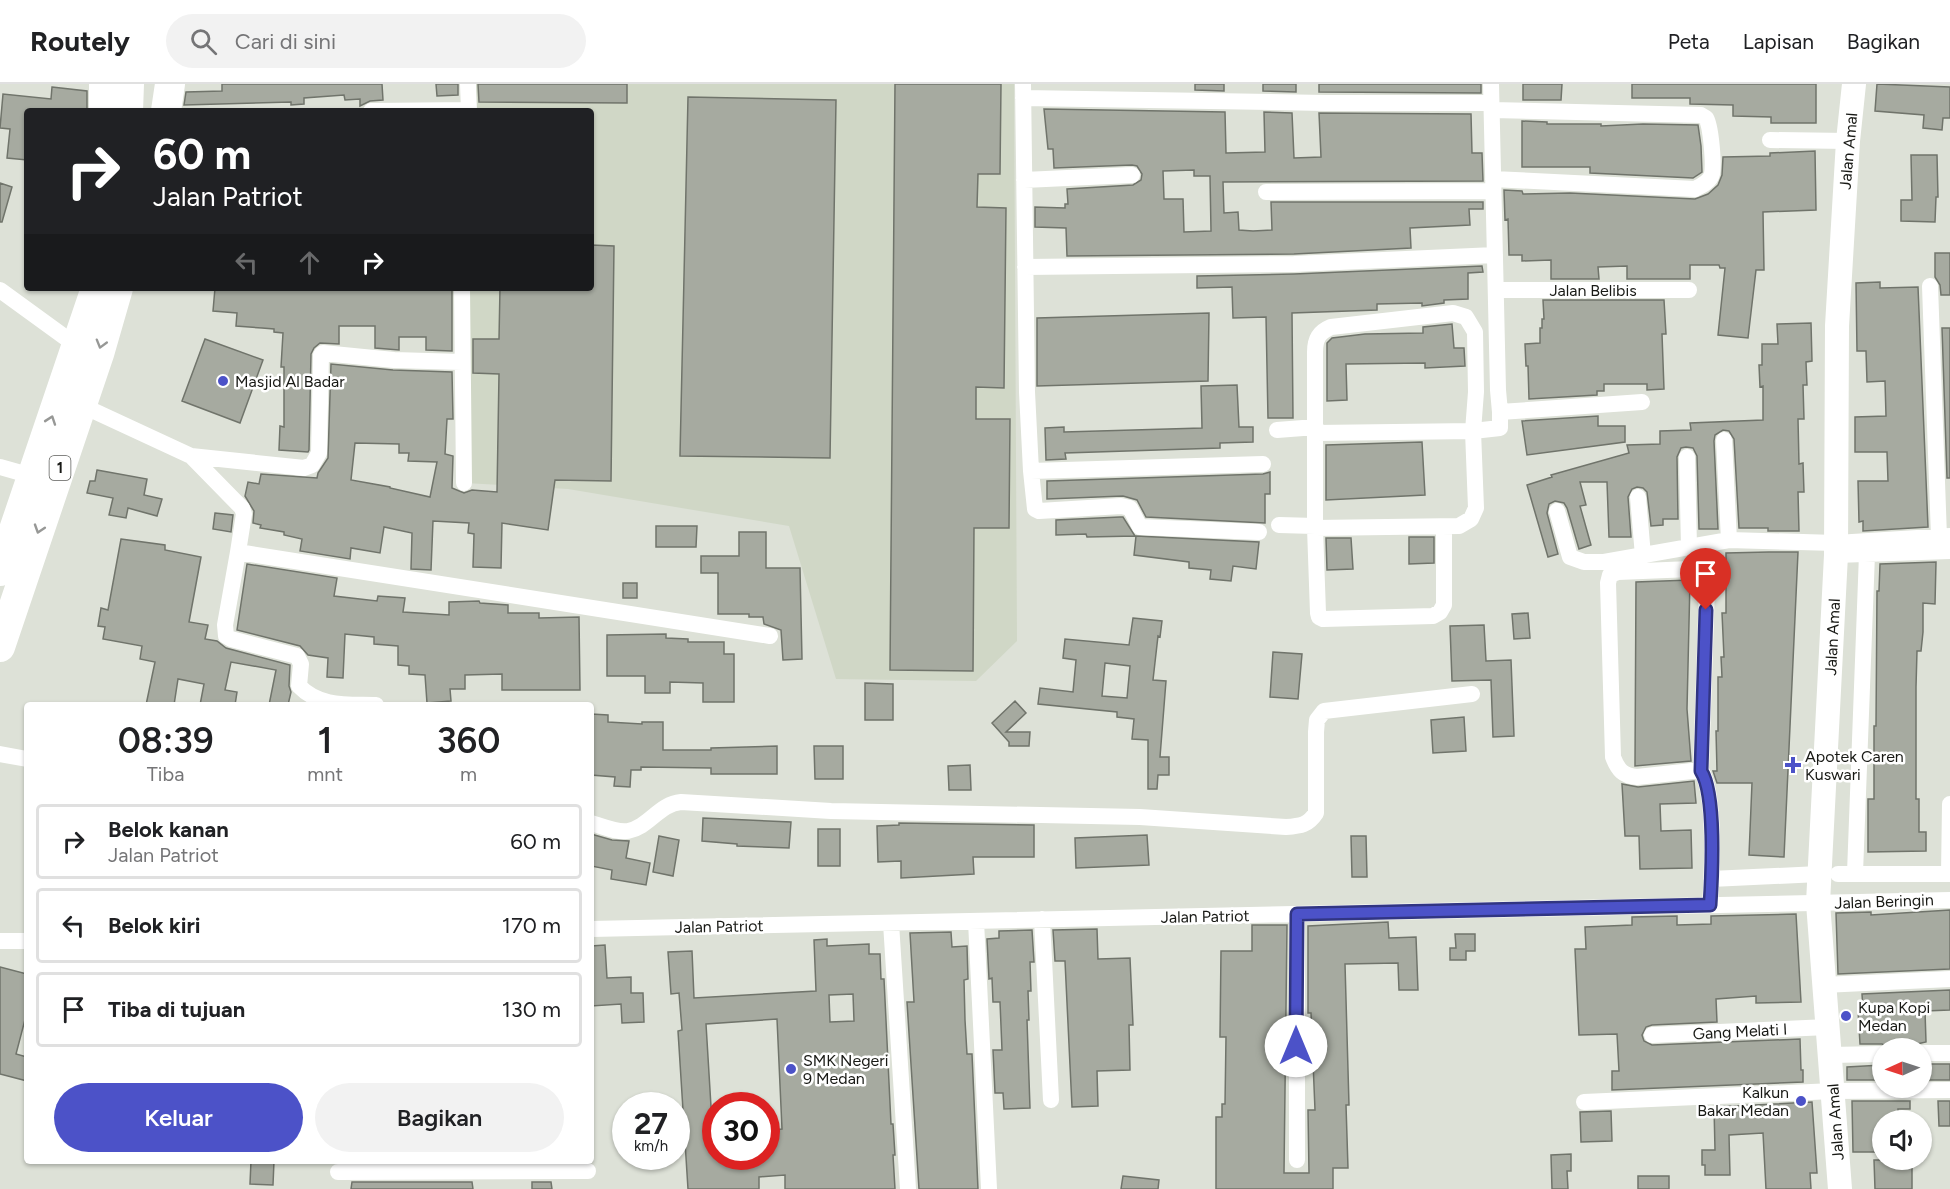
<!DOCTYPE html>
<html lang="id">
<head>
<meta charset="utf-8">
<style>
  :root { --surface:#fff; --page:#f2f2f2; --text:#202124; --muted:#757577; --line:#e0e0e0; --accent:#4c52c8 }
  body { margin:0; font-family:Figtree,sans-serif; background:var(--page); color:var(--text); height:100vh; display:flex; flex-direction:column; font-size:22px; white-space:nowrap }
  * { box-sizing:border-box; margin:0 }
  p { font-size:20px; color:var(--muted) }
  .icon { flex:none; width:33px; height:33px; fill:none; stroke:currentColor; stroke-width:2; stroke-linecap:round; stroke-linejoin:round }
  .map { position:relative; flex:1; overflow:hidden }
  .sheet { position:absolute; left:24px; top:618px; width:570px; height:462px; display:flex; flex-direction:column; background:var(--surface); border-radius:6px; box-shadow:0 2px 4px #0004 }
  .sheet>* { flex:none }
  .banner { position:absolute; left:24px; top:24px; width:570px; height:183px; border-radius:6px; box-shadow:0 2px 4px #0004; background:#202124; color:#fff; overflow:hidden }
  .needle { width:39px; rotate:267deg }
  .controls { position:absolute; left:1872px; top:954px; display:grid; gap:12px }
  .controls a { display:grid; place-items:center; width:60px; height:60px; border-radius:50%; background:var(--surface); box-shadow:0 2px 4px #0004; font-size:30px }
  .speed { position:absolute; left:612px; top:1008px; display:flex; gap:12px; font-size:30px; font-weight:700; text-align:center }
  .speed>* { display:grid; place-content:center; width:78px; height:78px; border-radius:50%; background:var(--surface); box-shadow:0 2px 4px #0004; line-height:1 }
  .speed small { font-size:15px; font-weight:400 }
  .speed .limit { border:9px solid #d22; background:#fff; color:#111 }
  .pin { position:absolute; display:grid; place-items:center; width:51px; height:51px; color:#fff; margin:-62px -26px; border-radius:50% 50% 50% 0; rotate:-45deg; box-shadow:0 0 6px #0007 }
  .pin .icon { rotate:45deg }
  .me { position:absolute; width:66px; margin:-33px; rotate:0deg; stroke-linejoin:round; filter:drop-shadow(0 0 4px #0008) }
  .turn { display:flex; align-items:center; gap:21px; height:126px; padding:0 30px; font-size:27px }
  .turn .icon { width:78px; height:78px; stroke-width:2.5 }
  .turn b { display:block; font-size:42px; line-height:51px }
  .lanes { display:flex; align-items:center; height:57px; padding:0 30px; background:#0003; justify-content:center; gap:30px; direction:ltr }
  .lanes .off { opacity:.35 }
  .eta { display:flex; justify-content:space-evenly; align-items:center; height:102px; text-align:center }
  .eta b { font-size:36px; font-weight:600; line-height:42px }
  .action { display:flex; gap:12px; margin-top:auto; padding:12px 30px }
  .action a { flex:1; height:69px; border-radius:36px; background:var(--accent); color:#fff; font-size:24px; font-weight:600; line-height:69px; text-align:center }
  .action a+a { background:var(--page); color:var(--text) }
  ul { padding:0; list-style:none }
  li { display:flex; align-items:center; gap:18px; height:75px; margin:0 12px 9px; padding:0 18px; border:3px solid var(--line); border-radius:6px }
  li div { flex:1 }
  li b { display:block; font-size:22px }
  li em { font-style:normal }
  header { display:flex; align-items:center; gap:36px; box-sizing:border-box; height:84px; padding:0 30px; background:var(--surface); border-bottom:2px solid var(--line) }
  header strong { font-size:28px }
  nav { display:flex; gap:33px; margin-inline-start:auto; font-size:21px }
  .search { width:420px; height:54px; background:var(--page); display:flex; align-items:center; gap:15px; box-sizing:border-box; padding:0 21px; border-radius:33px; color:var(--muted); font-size:22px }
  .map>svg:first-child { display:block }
</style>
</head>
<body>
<header>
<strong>Routely</strong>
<div class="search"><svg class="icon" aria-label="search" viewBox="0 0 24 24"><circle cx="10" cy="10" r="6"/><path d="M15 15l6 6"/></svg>Cari di sini</div>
<nav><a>Peta</a><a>Lapisan</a><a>Bagikan</a></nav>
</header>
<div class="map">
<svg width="1950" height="1105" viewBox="0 0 1950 1105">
  <rect width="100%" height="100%" fill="#dde1d7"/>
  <!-- built -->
  <path fill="#d0d7c6" d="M470,0H1014L1017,557L976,597L836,595L789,442L568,405L465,399L467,204H591V27H469Z"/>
  <!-- building -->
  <path fill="#a6aaa0" stroke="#70746b" stroke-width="1.5" fill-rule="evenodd" d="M222,0H382L383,16L370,17L360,22V15L345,16L344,11L304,14V20L291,21V18L184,21L186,8L222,7Z
    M436,0H458V11L437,12Z
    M478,0H627V19L479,18Z
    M895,0H1001L1000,90H978L977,123L1006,124L1004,304L976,303V335H1010L1009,444H974L973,587L890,586Z
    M1195,0H1224V7L1195,6Z
    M1263,0H1296V8L1263,7Z
    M1319,0H1481V9L1319,8Z
    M1523,0H1562L1561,16H1523Z
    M1632,0H1816V39H1771V33L1733,32V21L1690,20V14H1632Z
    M1877,0L1950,3V34H1943L1942,46L1923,44L1924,31L1875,27Z
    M52,3L87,7V27H27V76L7,74L10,45L0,44L3,10L51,15Z
    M688,13L836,16L830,374L680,372Z
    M1044,25L1225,28L1226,69L1265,68L1264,28L1292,29L1294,74L1321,73L1319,29L1471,30L1472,69H1482L1483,97L1223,98L1224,129L1238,128L1239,146L1253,147L1272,146L1271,118H1483V125H1469L1470,141L1410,144L1411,164L1294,170L1067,172L1066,144L1035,143V123L1065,124V120H1068L1067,105L1133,101L1141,96L1142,90L1137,82L1132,81L1054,84L1053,65H1048ZM1194,86V92H1210L1211,147L1184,148L1183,115H1164L1163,87Z
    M1522,37L1547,38V40H1601V42L1643,40L1698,41L1701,62L1702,88L1693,94L1590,89V83H1522Z
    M1815,67L1816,126L1763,128L1764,186H1756L1748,254L1718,251L1725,184H1720L1719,181H1690V195H1627V182L1598,183L1599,195H1551V176L1522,177V171H1509L1508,135L1505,136L1504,106L1522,107L1523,110L1570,109L1695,115L1708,110L1718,101L1722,91L1723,73L1770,72V69Z
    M1911,71H1937L1938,113H1936L1935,138L1901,137V116H1912Z
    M0,99L12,103L2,138H0Z
    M591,161L614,162L611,397L555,396L548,446L502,439L501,484L473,483L474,450L468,449L469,439L433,437L431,486L411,485L412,449L384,443L380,469L351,464L350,475L300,467L302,455L284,451V448L260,444L261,441L253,439L254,427L245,412L248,398L259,400L261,390L317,394L318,389L328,374L331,280L393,286L452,288L453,335H447L445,370L453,372L452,404L464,409L472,406L497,408L499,290L473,289V255H499L500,204H591ZM355,359L399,360V369H409L408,377L437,378L430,413L390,404V403L351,396Z
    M1935,169H1950V211H1941L1940,201L1935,193Z
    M1482,182L1483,188L1468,189V215L1444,216V219L1422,222V219L1377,220V226L1292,229L1293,334H1268L1266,233L1233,234L1232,203L1197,204V192L1294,190Z
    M1880,198V204L1918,203L1928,443L1863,447V437L1859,438L1858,397H1888L1887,368H1855V333L1886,332L1885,297L1867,298L1866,267H1857L1856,199Z
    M215,204H452V267L426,266V253H399V266L375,264V242H339V260L320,259L314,264L311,270L309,366L308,368L279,366L280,342L284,343V283H281L283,249L274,248V245L262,244L236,242L237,229L213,227Z
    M1543,216H1664L1666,250H1662L1664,305L1647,306V300H1604V307H1597V311L1529,315L1528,282H1526L1525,260L1540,259V244H1542V235H1544Z
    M1209,229L1208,297L1037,302V234Z
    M1811,239L1812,277L1806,278L1807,301H1803L1804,335H1798L1799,380L1803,379L1804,408H1798L1799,447H1768V444H1739L1734,355L1729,347L1723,346L1715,351L1714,357L1718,445H1699L1697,372L1693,364L1686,363L1681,364L1677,373L1678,435H1663V441L1651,442L1647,408L1643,404L1637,403L1632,405L1628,413L1631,453H1609L1607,398H1580L1586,421L1580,422L1591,461L1579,465L1567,424L1564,419L1555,417L1549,420L1547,429L1558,470L1548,473L1527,401L1552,393L1551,391L1629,369L1627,361L1660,360V347L1691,346L1690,339L1763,336V302L1760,303L1759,281H1762V260H1778L1777,240Z
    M1452,240L1454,264H1464L1465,282L1425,284V279L1346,280L1347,316L1327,317V259L1332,254L1365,250L1423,249V243Z
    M1942,244H1950V394H1947Z
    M205,255L263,276L240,339L182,317Z
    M1237,301L1239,343H1253V358L1220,359V364L1065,369L1066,375L1046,376L1045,344L1064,343V348L1202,344L1201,302Z
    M1598,332V342H1625V358L1527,371L1522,337Z
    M1422,358L1425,411L1326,416V361Z
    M97,386L147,395L144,411L162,415L157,432L128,424L126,434L109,431L113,414L87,409L90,397H95Z
    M1270,388V410H1265V439L1146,433L1137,416L1123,412L1047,415V397L1263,390Z
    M215,429L233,431L231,448L213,445Z
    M1120,433H1123L1135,452L1087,453L1086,450L1056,451V436Z
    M656,442H697L696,463H656Z
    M739,448H766V484H800L802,575L783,576L781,546L764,540L763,533H749V530H718V489H701V472H739Z
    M1136,452L1259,458L1256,485L1233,482L1231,497L1210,495L1211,486L1189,484V478L1134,471Z
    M1409,453H1434V479L1409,480Z
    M1326,454H1351L1353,485L1327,486Z
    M121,455L165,461V466L201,473L189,538L208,541L205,555L217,557L226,564L290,581L289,602L291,608L288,621H269L276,586L231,578L225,606L237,608L235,621H200L204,600L178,595L174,621H146L155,578L140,575L142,562L103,555L105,543L98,542L101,524L108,526Z
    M1769,468H1798L1784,773L1749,771L1752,699H1717L1713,687H1717L1716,647H1718V593H1722L1721,573H1724L1722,529H1726V469Z
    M1936,478L1935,520L1923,519V548L1921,567H1917L1916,603V715H1919V748H1926V767L1868,768V715H1874V642H1876L1877,507H1879L1880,480Z
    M247,480L337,494L334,512L377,517L378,512L405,514L403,528L449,531V518L479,517L480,519L508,521V529H539V534L579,533L580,606H502V590L465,591V605H450L451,617L427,619L425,591L409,590V582L398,581V562L374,560V553L345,550L343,594L327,593L328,574L308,571L300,562L237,546Z
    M1690,496L1687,625L1691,677L1635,682L1636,498Z
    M623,499H637V514H623Z
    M1528,529L1530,554L1514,555L1512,530Z
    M1133,534L1162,537L1160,553L1158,552L1153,596L1166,597L1160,673H1169V691H1158L1157,705H1148V656L1132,655L1134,635L1117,633V628L1038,620L1040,604L1073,608L1076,576L1063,574L1065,555L1129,561ZM1105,579L1130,582L1127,614L1102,612Z
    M1484,541L1486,577L1511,576L1514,652L1493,653L1491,596L1452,597L1450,542Z
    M666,550V554L688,555V558H724V570H734V618H703V599L670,598V609H645V592H607V551Z
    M1273,568L1302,570L1298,615L1270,613Z
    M865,599L893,600V636H865Z
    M1015,617L1026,629L1006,648H1030L1029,662H1009V658L992,639Z
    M591,630L608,631V638L642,640V638H663V666H711V664L777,662V690H711V684L641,683V686H631L630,703L614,702L615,693L591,691Z
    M1464,633L1466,667L1433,669L1431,636Z
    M814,662H843V695H815Z
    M970,681L971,706H949L948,682Z
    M1694,697L1696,719L1660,720L1661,747L1691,746L1692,784L1640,785L1639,752H1625L1622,700L1638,703Z
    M703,734L791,738L789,764L737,762V760L702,757Z
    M899,739L1034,741V773H973L974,790L901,794V777L878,778L877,742L899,741Z
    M818,745H840V782H818Z
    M591,750L612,756L629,757L626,774L650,779L646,801L611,795L612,786L591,782Z
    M1147,751L1149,781L1076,784L1075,754Z
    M659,752L679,756L673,792L653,788Z
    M1351,752H1366L1367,793H1352Z
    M1950,826V885L1838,890L1836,829L1871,828V831Z
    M1796,830L1801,918L1756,919V912L1716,915L1717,938L1652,941L1646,943L1642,951L1644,957L1652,961L1800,955L1801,986H1803V998L1612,1006V987H1619L1617,950L1579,951L1575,865H1586L1585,843L1632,841V833L1677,832V841L1711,840V832Z
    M1388,838L1389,854L1416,853L1418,906H1399L1398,879L1345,880L1349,1021H1346L1348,1084H1333V1105H1216V1033H1222V1020H1225L1226,953H1220L1221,867H1252V841H1287L1284,1089H1309L1308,1026H1315L1311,929H1308V842Z
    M1097,845L1098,875L1130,874L1133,941H1129L1130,986L1097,987L1098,1022L1072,1023L1065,877H1055L1053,846Z
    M1032,846L1034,878H1030L1031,907H1028L1029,936H1027L1030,1024L1004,1025L1003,1009H995L993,966H1002L1000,918H993L992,894L989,895L987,855L999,854V847Z
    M951,848L952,863L967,862L968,895L964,896L965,936L967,970H972L978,1105H919L907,918H914L910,849Z
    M1455,850H1475V867H1466V876H1450V864H1456Z
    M827,855V862L869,860V870H880L881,895H884L891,1040H893L895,1071H893L895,1105H785V1091L759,1093V1105H688L678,947L682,946L679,909L671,910L668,868L692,867L694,914L816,907L814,856ZM853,910L854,937L830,938L829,911ZM777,935L782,1045L766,1046V1072H714L706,940Z
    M605,861L607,894L631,893V909H643L644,938L622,939L621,920L591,922V862Z
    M0,883L27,890V928L16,970L27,973V997L0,990Z
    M1950,906V926L1925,927L1926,958L1917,960L1913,964H1891L1882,960H1860L1858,926H1863L1862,910Z
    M1922,980H1950V996H1922Z
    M1882,981V996H1847V983Z
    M1852,1017H1910V1025H1898V1036H1882V1068H1853Z
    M1938,1017H1950V1042H1939Z
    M1812,1018L1817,1089H1810L1811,1105H1766L1763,1049L1729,1051L1730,1091H1705V1081H1702V1066H1715L1714,1023Z
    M1611,1027L1612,1057L1581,1058L1580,1028Z
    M1571,1070V1087H1567L1568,1105H1552L1551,1071Z
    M1874,1076H1912V1105H1875Z
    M251,1077H274L273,1101L250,1100Z
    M1123,1092L1159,1096L1158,1105H1121Z
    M1638,1092H1669V1105H1638Z
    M352,1098H472L473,1105H351Z
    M532,1098H551L552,1105H532Z"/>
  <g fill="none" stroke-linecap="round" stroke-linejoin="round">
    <!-- street -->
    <path stroke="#fff" stroke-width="16" d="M468,0L469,27
      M1023,0L1027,308L1031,387L1035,425L1039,427L1121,422L1130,424L1140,443L1259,448
      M1491,0L1498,306L1500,328L1642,318
      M1023,14L1326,19H1491
      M1492,26L1701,31L1706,34C1711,42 1714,80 1712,90C1710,98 1701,102 1695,105L1493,95
      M371,27L469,26
      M1770,56L1848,57
      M1024,96L1132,91
      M1266,108L1493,107
      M1025,183L1294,180L1495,171
      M1930,202L1939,453
      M462,204L464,399
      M0,206L77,262
      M1496,206H1689
      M81,321L191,372L242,424L244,430L238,468L225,541L226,552L231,555L297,572L301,580L299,602C320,624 349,620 376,621
      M1277,346L1316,343
      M1316,349L1473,347L1476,308L1475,248L1466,233L1453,229L1331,243C1319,248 1315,255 1315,268V444L1459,442L1471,435L1476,424L1473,347L1500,344V328
      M1724,356L1729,456
      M191,372L304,384L312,381L319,369L321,271L323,269L394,276L462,278
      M1687,373L1689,463
      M0,383L32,392
      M1031,387L1263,380
      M1638,413L1643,472
      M1557,427L1570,473L1584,478H1604L1729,456L1836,459L1950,452
      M1279,441L1315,442
      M1315,444L1318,529L1319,533L1323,535L1433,532L1440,528L1444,521V443
      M238,468L770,552
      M1836,471L1950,467
      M0,670L27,675
      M1701,686L1637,693C1623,692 1618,686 1613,673L1608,499L1610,491L1618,488L1691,485C1703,488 1705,492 1707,503L1701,686C1716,710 1712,791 1710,821
      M591,739C602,742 617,749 628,747C649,743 659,720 681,718L831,727L1140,733L1286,743C1301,742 1308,741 1316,729V648L1317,636L1324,627L1472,610
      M1855,789L1867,470
      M1838,790H1950
      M1949,790L1950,720
      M1711,795L1819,790
      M1042,835L1051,1016
      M976,837L989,1105
      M891,839L908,1105
      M591,845L1950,816
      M0,857H27
      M1823,901L1950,895
      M1652,951L1828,943
      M1922,969H1950
      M1830,971L1882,970
      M1584,1018L1833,1007L1950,1006
      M1297,1076V830
      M338,1088L588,1087"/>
    <!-- secondary -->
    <path stroke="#fff" stroke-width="24" d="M1840,1105L1818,819L1836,471L1837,242L1848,57L1854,0"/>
    <!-- highway -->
    <path stroke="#fff" stroke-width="30" d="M104,27V0
      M128,27L129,0
      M166,27L170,0
      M0,487L96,204
      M0,563L99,270L118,204"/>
  </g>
  <!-- one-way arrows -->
  <defs><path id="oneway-chevron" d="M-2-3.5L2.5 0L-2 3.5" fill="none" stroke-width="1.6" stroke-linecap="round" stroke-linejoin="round" transform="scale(1.5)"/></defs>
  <g stroke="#979896">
    <use href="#oneway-chevron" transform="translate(101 260) rotate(106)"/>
    <use href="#oneway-chevron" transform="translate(51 336) rotate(-71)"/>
    <use href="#oneway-chevron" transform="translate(39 445) rotate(108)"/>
  </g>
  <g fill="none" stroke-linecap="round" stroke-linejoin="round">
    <defs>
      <path id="route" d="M1296,962L1297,830L1710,821C1712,791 1716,710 1701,687L1706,526"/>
    </defs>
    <!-- route casing -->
    <use href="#route" stroke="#313582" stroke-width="15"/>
    <!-- route -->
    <use href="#route" stroke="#4c52c8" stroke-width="10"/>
  </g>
  <!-- markers -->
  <g fill="#4c52c8" stroke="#fff" stroke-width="2">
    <circle cx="223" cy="297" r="6"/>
    <path d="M1790 672h6v6h6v6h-6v6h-6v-6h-6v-6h6z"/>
    <circle cx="1846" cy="932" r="6"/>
    <circle cx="791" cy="985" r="6"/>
    <circle cx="1801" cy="1017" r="6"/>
  </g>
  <g text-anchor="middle" stroke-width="5" stroke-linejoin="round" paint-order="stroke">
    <!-- shield labels -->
    <rect fill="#fff" stroke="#5d5e5b" stroke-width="1.5" x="49.5" y="372" width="21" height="24" rx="4.5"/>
    <g font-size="15" font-weight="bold" fill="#181915">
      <text x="60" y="389">1</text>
    </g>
    <!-- street labels -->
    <g font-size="16" fill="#181915" stroke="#fff">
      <text transform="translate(1848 67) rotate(-85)" y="6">Jalan Amal</text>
      <text x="1593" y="212">Jalan Belibis</text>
      <text transform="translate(1832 553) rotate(-87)" y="6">Jalan Amal</text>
      <text transform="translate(1884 817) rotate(-2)" y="6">Jalan Beringin</text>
      <text transform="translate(1205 832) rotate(-1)" y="6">Jalan Patriot</text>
      <text transform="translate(719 842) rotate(-1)" y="6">Jalan Patriot</text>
      <text transform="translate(1740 947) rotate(-3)" y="6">Gang Melati I</text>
      <text transform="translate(1835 1038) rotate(-94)" y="6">Jalan Amal</text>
    </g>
    <!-- poi labels -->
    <g font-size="16" fill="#181915" stroke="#fff" text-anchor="start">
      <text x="235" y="303">Masjid Al Badar</text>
      <text x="1805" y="678">Apotek Caren<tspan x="1805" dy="18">Kuswari</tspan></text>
      <text x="1858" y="929">Kupa Kopi<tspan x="1858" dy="18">Medan</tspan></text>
      <text x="803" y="982">SMK Negeri<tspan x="803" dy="18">9 Medan</tspan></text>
      <text x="1789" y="1014" text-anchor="end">Kalkun<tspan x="1789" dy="18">Bakar Medan</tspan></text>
    </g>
  </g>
</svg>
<div class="controls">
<a><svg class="needle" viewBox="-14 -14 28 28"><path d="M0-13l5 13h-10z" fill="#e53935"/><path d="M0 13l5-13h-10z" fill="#757577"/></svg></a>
<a><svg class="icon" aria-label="sound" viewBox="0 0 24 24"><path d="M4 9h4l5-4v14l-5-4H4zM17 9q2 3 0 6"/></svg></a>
</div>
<div class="speed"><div>27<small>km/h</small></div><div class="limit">30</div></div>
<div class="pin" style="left:1706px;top:526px;background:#d93025"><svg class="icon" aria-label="arrive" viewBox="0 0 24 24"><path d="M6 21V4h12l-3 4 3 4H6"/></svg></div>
<svg class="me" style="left:1296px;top:962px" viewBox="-20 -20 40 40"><circle r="19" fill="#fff"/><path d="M0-13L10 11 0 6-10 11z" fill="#4c52c8"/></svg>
<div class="banner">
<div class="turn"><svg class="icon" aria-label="right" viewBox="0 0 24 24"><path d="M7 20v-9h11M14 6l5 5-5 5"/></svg><div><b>60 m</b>Jalan Patriot</div></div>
<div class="lanes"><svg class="icon off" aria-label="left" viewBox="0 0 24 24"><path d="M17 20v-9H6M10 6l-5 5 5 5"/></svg><svg class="icon off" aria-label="ahead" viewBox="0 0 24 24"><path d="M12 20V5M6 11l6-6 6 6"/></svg><svg class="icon" aria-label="right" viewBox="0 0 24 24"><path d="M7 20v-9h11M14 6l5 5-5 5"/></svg></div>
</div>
<section class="sheet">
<div class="eta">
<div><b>08:39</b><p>Tiba</p></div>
<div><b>1</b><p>mnt</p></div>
<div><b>360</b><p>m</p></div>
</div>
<ul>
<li><svg class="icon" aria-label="right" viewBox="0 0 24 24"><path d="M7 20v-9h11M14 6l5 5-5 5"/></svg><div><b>Belok kanan</b><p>Jalan Patriot</p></div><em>60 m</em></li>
<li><svg class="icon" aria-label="left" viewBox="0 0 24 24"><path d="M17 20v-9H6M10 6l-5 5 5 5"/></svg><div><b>Belok kiri</b></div><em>170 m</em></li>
<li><svg class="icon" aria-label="arrive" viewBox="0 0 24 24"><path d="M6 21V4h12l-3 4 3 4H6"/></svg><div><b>Tiba di tujuan</b></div><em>130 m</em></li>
</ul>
<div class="action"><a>Keluar</a><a>Bagikan</a></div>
</section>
</div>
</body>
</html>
